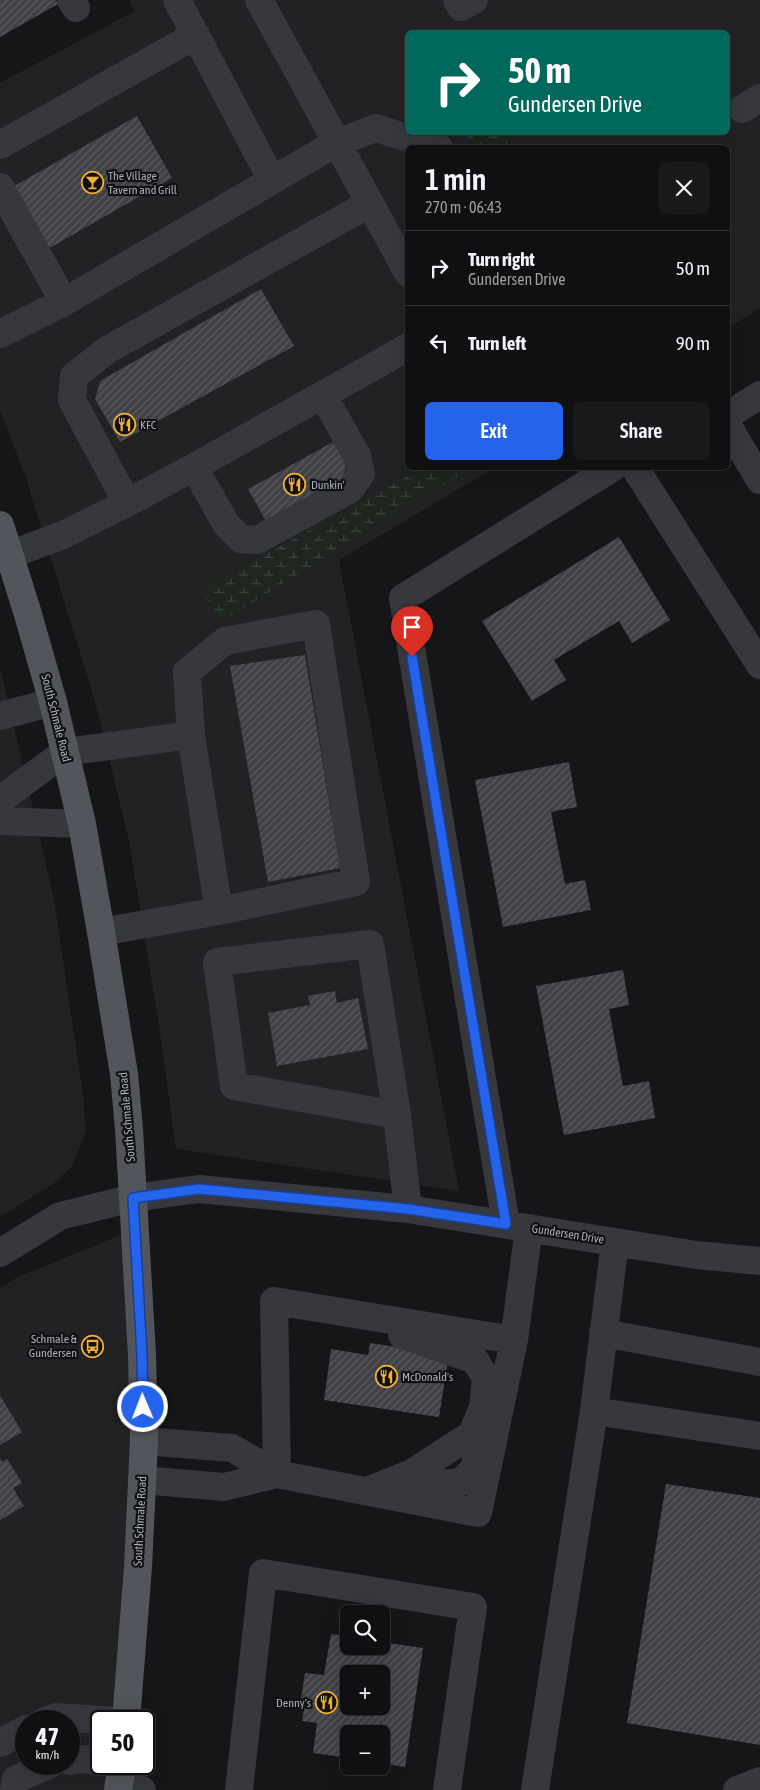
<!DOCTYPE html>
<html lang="en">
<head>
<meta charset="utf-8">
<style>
  :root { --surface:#101012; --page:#19191b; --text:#f1f3f6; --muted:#9c9d9f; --line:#303032; --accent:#2563eb }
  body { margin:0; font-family:"Asap Condensed",sans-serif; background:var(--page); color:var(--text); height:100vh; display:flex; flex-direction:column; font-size:19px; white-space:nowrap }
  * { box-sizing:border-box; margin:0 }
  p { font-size:16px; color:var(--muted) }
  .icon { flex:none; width:28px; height:28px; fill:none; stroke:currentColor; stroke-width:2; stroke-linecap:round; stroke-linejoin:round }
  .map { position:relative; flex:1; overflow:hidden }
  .details { position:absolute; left:405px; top:145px; width:325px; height:325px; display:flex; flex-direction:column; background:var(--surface); border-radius:8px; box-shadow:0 5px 20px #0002,0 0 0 1px var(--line) }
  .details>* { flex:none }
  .banner { position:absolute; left:405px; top:30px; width:325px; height:105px; border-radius:8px; box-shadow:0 5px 20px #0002,0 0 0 1px var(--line); background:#00695c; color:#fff; overflow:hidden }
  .tools { position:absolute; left:340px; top:1605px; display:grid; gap:10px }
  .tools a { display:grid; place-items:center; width:50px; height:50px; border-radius:8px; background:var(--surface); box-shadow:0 5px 20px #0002,0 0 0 1px var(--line); font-size:25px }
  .speed { position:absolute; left:15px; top:1710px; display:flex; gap:10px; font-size:25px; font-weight:700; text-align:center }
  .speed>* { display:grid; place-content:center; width:65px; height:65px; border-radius:50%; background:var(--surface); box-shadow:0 5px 20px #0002,0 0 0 1px var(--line); line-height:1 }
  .speed small { font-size:12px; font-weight:400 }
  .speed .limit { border:2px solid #111; border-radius:8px; background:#fff; color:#111 }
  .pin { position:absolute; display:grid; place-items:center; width:42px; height:42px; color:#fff; margin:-51px -21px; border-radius:50% 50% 50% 0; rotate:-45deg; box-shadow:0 0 5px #0007 }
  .pin .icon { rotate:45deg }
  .me { position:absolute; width:55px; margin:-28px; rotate:359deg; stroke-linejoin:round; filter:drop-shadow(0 0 4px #0008) }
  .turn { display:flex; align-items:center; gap:18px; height:105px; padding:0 20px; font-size:22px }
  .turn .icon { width:65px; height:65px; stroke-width:2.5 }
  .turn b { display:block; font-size:35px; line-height:42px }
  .round { display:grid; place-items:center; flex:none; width:52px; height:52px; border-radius:8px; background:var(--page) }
  .headline { display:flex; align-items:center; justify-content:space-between; height:85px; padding:0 20px }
  h1 { font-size:30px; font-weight:600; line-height:38px }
  .cta { display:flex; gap:10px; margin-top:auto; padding:10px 20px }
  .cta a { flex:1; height:58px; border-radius:8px; background:var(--accent); color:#fff; font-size:20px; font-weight:600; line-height:58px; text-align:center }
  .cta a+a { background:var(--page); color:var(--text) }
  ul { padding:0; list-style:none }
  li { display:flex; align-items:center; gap:15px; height:75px; padding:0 20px; border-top:1px solid var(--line) }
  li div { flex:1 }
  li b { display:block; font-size:19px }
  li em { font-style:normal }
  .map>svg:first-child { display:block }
</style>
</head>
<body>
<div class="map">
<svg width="760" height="1790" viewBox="0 0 760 1790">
  <defs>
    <pattern id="wetland-marsh" width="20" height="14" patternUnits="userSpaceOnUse" patternTransform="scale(1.25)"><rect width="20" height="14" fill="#1e261f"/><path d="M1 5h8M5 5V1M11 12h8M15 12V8" fill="none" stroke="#3c433d"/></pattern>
    <pattern id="building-hatch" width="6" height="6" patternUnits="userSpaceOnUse" patternTransform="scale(1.25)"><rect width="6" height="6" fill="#404145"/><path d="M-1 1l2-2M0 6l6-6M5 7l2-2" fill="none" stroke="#595a5e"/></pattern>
  </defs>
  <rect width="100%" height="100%" fill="#161618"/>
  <!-- built -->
  <path fill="#222225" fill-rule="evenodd" d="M129,0H760V308L728,328V148H408V468H494L339,560L459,1191L176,1149L159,1026L129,841L95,701L27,481L0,410V83L135,11ZM408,32H728V132H408Z
    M0,667L54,899L83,1095L86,1131L72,1166L53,1184L0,1217Z
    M123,1234L135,1391L121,1721H101V1764L116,1790H0V1288L16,1278ZM26,1721H69V1764H26Z"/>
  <!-- wetland -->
  <path fill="url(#wetland-marsh)" d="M466,133H506L514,147H474Z
    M422,468H470L221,622L201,590Z"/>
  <!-- building -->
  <path fill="url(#building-hatch)" fill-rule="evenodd" d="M0,0H56L58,4L0,37Z
    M137,116L172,178L46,250L11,188Z
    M261,289L294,346L120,442L95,399L100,381Z
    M333,442L334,445L340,442L353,465L345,469L342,482L267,523L248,489Z
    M619,537L670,620L632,643L619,621L554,660L566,680L532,701L482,621Z
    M305,655L340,868L268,882L230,666Z
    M569,762L577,807L551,812L565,884L585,880L591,910L503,927L475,780Z
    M623,970L629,1005L609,1009L623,1086L649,1081L655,1118L564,1135L536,986Z
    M335,991L337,1003L358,998L368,1049L277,1066L268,1013L310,1005L308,996Z
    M370,1343L449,1355L439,1417L324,1400L331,1349L368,1355Z
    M0,1395L22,1432L0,1445Z
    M0,1459L2,1462L7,1459L22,1483L13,1488L24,1506L0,1520Z
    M666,1484L760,1498V1745L627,1723Z
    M331,1634L349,1637V1646H381V1642L423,1648L405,1767L381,1763V1734H349V1758L313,1753L317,1723L302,1721L306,1699L301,1698L305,1673L324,1675ZM349,1674H381V1706H349Z"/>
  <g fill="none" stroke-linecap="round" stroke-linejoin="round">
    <!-- minor -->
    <path stroke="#37383d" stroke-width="28" d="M71,0L76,8
      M177,0L272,180
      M259,0L408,273
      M457,0L461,7L474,0
      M742,109L760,98
      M0,145L196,35
      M0,187L64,302
      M0,334L64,302L336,143L376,128L439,148
      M728,415L760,395
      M728,426L760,480
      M194,467L226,524L241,539L257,540L349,490L361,474L357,456L323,395
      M635,468L760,665
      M127,503L72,400L74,376L107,350L369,204
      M9,555L63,535L127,503L194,467L408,347
      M0,716L53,702
      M0,800L65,752L191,735
      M0,821L82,824
      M101,932L219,911L356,882L316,624L225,641L187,672L191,735L219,911
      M397,1115L234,1086L217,962L370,944L397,1115L408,1209
      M506,1224L403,598L612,468
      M0,1253L60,1216L133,1198L199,1189L408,1209L696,1255L760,1261
      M603,1333L760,1362
      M594,1411L760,1436
      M144,1441L232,1448L277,1474L478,1513L514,1340L529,1228
      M277,1474L274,1301L514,1340
      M142,1480L224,1487L277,1474
      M393,1488L461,1482L475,1468L478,1444
      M367,1491L412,1473L472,1434L483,1407L486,1378L475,1360L402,1335
      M45,1721L56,1717L116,1721
      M0,1743L26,1729
      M69,1761L81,1759L101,1761
      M119,1786L142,1790
      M14,1790L16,1779L51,1764
      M239,1790L263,1573L473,1607L447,1790
      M535,1790L594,1411L615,1242
      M737,1790L760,1781"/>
    <!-- major -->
    <path stroke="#53555c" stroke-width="28" d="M0,525L27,611L53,702L82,824L101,932L124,1074L129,1129L142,1355L144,1441L138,1567L126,1721
      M118,1790L122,1764"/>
  </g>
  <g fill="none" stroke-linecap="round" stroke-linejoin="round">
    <defs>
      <path id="route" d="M143,1407L142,1355L133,1198L199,1189L408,1209L506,1224L412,657"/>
    </defs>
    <!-- route casing -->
    <use href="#route" stroke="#184099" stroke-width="12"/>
    <!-- route -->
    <use href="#route" stroke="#2563eb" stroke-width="9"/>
  </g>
  <!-- icons -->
  <defs>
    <symbol id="bar-ring" viewBox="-11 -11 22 22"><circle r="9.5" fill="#111113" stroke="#f2b134" stroke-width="1.5"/><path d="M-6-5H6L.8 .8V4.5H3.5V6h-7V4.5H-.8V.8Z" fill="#f2b134"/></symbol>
    <symbol id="restaurant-ring" viewBox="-11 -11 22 22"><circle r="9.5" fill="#111113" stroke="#f2b134" stroke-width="1.5"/><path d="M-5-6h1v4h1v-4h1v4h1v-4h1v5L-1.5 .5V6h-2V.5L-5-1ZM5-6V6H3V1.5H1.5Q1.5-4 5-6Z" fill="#f2b134"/></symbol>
    <symbol id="bus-ring" viewBox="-11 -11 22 22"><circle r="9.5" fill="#111113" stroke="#f2b134" stroke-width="1.5"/><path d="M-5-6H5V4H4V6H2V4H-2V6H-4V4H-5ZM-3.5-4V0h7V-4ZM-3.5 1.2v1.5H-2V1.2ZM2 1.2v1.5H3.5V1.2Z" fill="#f2b134"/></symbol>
  </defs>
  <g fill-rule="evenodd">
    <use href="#bar-ring" x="80" y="170" width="25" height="25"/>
    <use href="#restaurant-ring" x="112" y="412" width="25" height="25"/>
    <use href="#restaurant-ring" x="282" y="472" width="25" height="25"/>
    <use href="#bus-ring" x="80" y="1334" width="25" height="25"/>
    <use href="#restaurant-ring" x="374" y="1364" width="25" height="25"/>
    <use href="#restaurant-ring" x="314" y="1690" width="25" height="25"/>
  </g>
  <g text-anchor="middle" stroke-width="4.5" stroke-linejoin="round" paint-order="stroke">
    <!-- poi labels -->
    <g font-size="12" fill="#a8adb8" stroke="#111113" text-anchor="start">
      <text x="108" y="180">The Village<tspan x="108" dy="14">Tavern and Grill</tspan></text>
      <text x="140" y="429">KFC</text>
      <text x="311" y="489">Dunkin'</text>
      <text x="77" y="1343" text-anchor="end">Schmale &amp;<tspan x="77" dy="14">Gundersen</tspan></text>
      <text x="402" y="1381">McDonald's</text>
      <text x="311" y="1707" text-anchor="end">Denny's</text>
    </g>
    <!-- street labels -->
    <g font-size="12" fill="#a8adb8" stroke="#111113">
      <text transform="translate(56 718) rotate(76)" y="4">South Schmale Road</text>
      <text transform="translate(127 1117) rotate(-95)" y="4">South Schmale Road</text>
      <text transform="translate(568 1234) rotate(9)" y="4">Gundersen Drive</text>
      <text transform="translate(140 1521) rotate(-87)" y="4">South Schmale Road</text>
    </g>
  </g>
</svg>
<div class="tools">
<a><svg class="icon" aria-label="search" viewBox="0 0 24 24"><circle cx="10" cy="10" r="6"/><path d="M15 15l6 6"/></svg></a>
<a>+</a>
<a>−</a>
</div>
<div class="speed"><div>47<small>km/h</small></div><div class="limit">50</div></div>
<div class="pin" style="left:412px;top:657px;background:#d93025"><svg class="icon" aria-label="arrive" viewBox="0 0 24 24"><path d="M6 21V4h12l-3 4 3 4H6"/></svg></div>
<svg class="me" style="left:143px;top:1407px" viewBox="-20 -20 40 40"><circle r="17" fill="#2563eb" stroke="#fff" stroke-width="3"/><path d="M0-11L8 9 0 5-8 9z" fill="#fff"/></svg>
<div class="banner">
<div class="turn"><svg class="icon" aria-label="right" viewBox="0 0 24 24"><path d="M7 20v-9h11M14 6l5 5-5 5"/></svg><div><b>50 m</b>Gundersen Drive</div></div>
</div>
<section class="details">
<div class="headline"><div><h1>1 min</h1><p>270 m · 06:43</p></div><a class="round"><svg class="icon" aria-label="close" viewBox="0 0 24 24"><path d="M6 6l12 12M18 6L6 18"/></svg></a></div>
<ul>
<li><svg class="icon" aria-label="right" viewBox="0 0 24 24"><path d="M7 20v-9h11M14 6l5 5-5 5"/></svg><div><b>Turn right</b><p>Gundersen Drive</p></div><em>50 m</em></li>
<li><svg class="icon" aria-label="left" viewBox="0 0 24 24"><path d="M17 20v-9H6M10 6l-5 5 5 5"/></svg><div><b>Turn left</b></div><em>90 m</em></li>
</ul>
<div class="cta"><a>Exit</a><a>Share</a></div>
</section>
</div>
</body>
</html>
